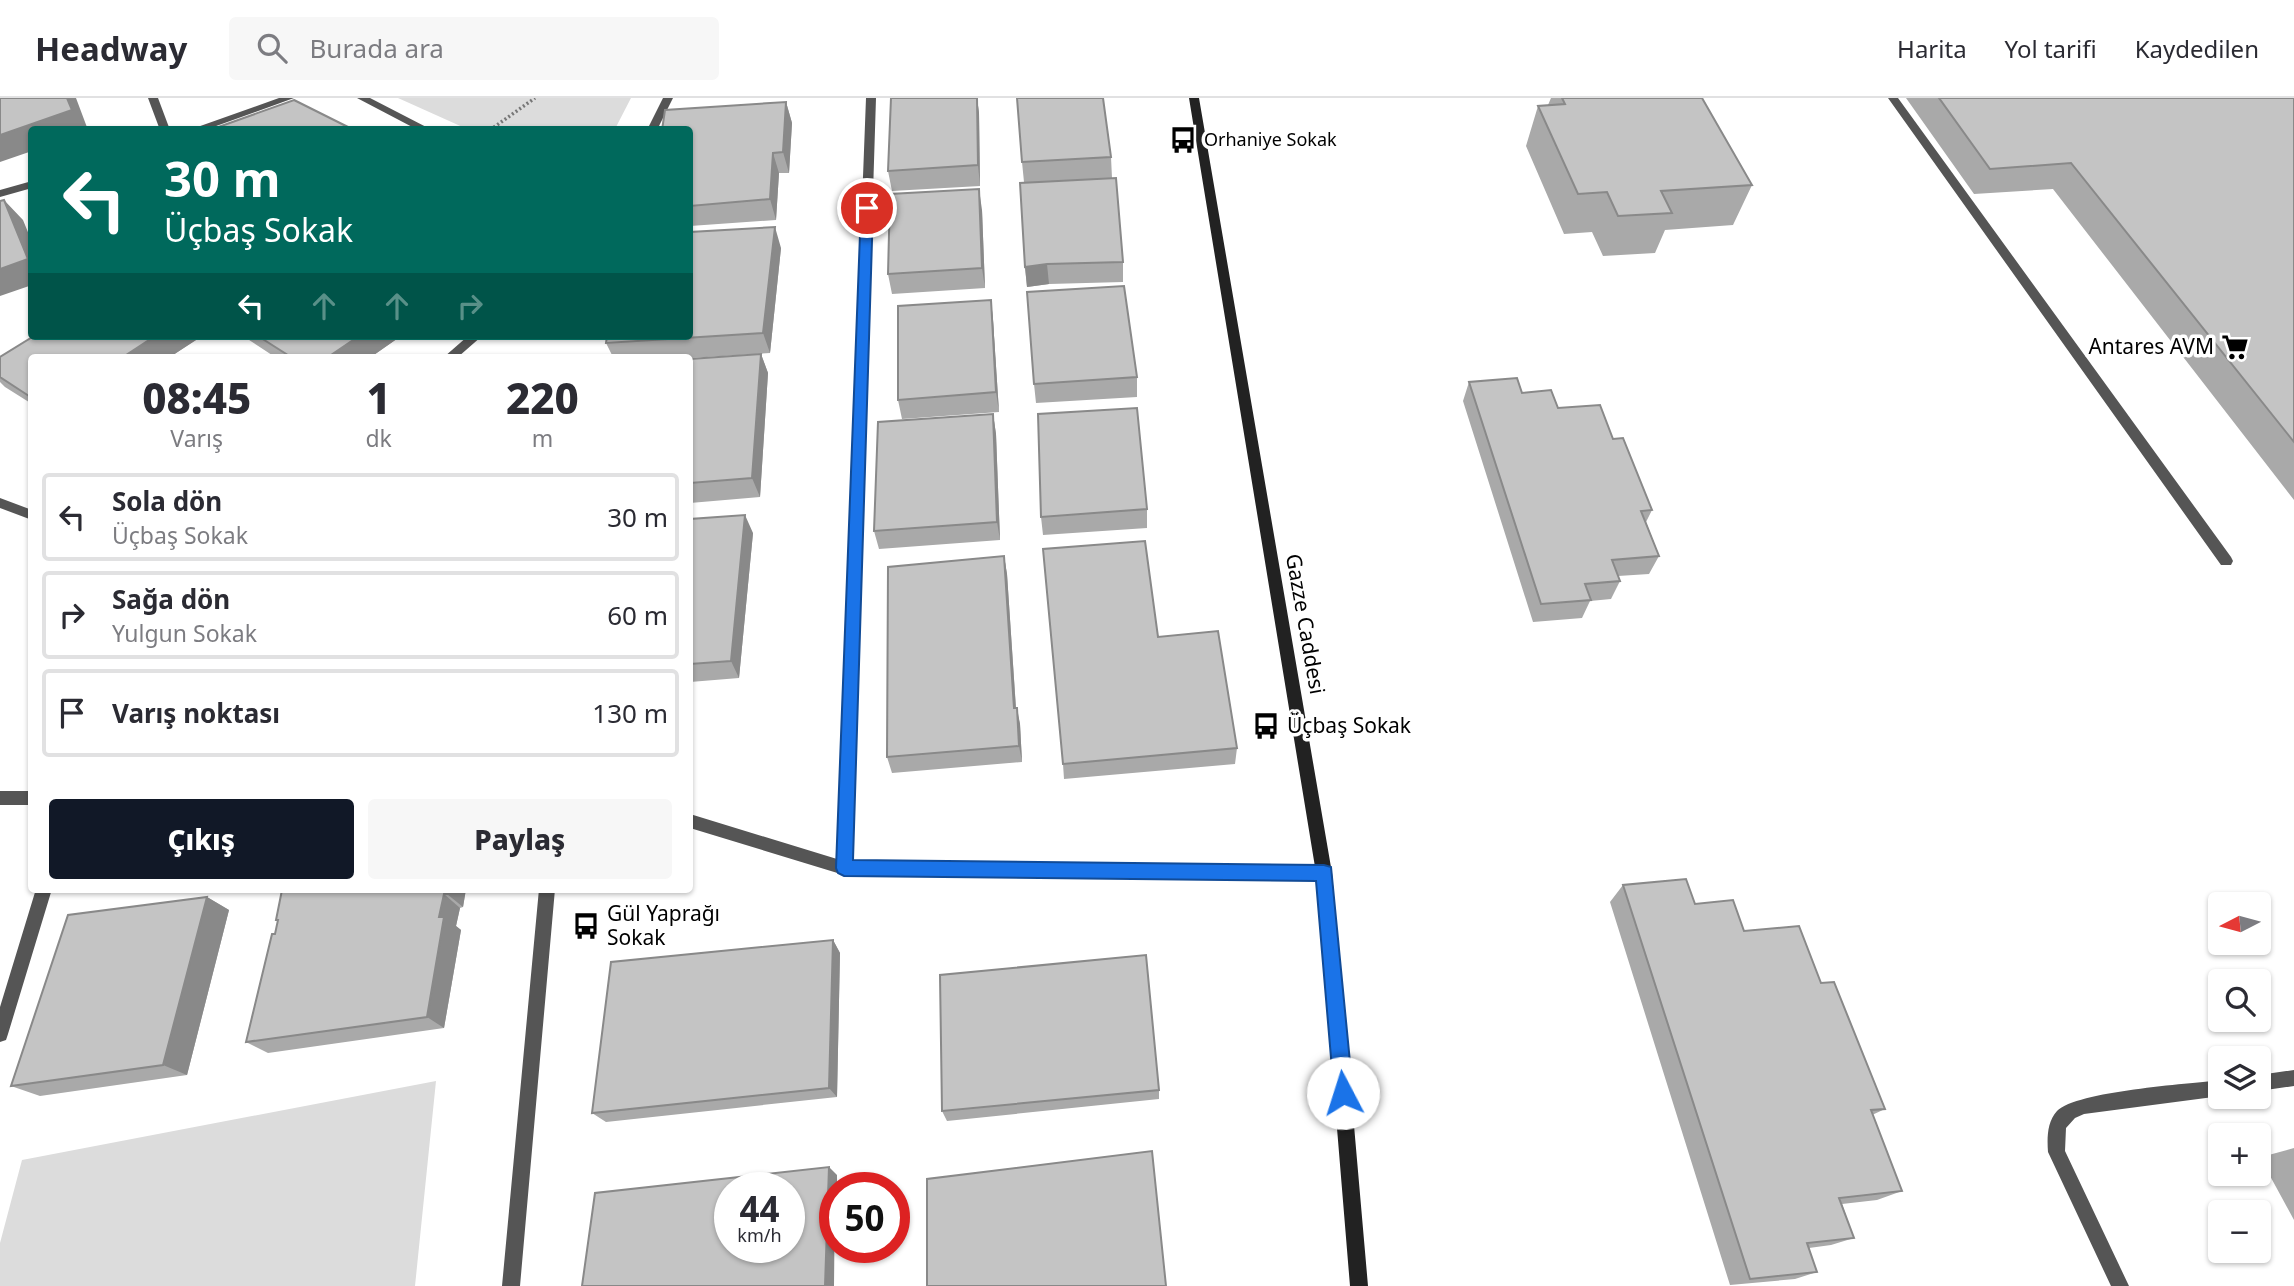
<!DOCTYPE html>
<html lang="tr">
<head>
<meta charset="utf-8">
<style>
  :root { --surface:#fff; --page:#f7f7f7; --text:#2b2b33; --muted:#7c7c81; --line:#e1e1e2; --accent:#111827 }
  body { margin:0; font-family:"Noto Sans",sans-serif; background:var(--page); color:var(--text); height:100vh; display:flex; flex-direction:column; font-size:26px; white-space:nowrap }
  * { box-sizing:border-box; margin:0 }
  p { font-size:23px; color:var(--muted) }
  .icon { flex:none; width:38px; height:38px; fill:none; stroke:currentColor; stroke-width:2; stroke-linecap:round; stroke-linejoin:round }
  .map { position:relative; flex:1; overflow:hidden }
  .side { position:absolute; left:28px; top:256px; width:665px; height:539px; display:flex; flex-direction:column; background:var(--surface); border-radius:7px; box-shadow:0 2px 5px #0004 }
  .side>* { flex:none }
  .top-card { position:absolute; left:28px; top:28px; width:665px; height:214px; border-radius:7px; box-shadow:0 2px 5px #0004; background:#00695c; color:#fff; overflow:hidden }
  .needle { width:46px; rotate:264deg }
  .buttons { position:absolute; left:2208px; top:794px; display:grid; gap:14px }
  .buttons a { display:grid; place-items:center; width:63px; height:63px; border-radius:7px; background:var(--surface); box-shadow:0 2px 5px #0004; font-size:35px }
  .speed { position:absolute; left:714px; top:1074px; display:flex; gap:14px; font-size:35px; font-weight:700; text-align:center }
  .speed>* { display:grid; place-content:center; width:91px; height:91px; border-radius:50%; background:var(--surface); box-shadow:0 2px 5px #0004; line-height:1 }
  .speed small { font-size:18px; font-weight:400 }
  .speed .limit { border:10px solid #d22; background:#fff; color:#111 }
  .pin { position:absolute; display:grid; place-items:center; width:60px; height:60px; color:#fff; margin:-30px; border:4px solid #fff; border-radius:50%; box-shadow:0 2px 7px #0007 }
  .me { position:absolute; width:77px; margin:-38px; rotate:355deg; stroke-linejoin:round; filter:drop-shadow(0 0 5px #0008) }
  .turn { display:flex; align-items:center; gap:24px; height:147px; padding:0 21px; font-size:32px }
  .turn .icon { width:91px; height:91px; stroke-width:2.5 }
  .turn b { display:block; font-size:49px; line-height:60px }
  .lanes { display:flex; align-items:center; height:66px; padding:0 21px; background:#0003; justify-content:center; gap:35px; direction:ltr }
  .lanes .off { opacity:.35 }
  .eta { display:flex; justify-content:space-evenly; align-items:center; height:119px; text-align:center }
  .eta b { font-size:42px; font-weight:800; line-height:49px }
  .button { display:flex; gap:14px; margin-top:auto; padding:14px 21px }
  .button a { flex:1; height:80px; border-radius:7px; background:var(--accent); color:#fff; font-size:28px; font-weight:800; line-height:80px; text-align:center }
  .button a+a { background:var(--page); color:var(--text) }
  ul { padding:0; list-style:none }
  li { display:flex; align-items:center; gap:21px; height:88px; margin:0 14px 10px; padding:0 7px; border:4px solid var(--line); border-radius:7px }
  li div { flex:1 }
  li b { display:block; font-size:26px }
  li em { font-style:normal }
  header { display:flex; align-items:center; gap:42px; box-sizing:border-box; height:98px; padding:0 35px; background:var(--surface); border-bottom:2px solid var(--line) }
  header strong { font-size:33px }
  nav { display:flex; gap:38px; margin-inline-start:auto; font-size:24px }
  .search { width:490px; height:63px; background:var(--page); display:flex; align-items:center; gap:18px; box-sizing:border-box; padding:0 24px; border-radius:7px; color:var(--muted); font-size:26px }
  .map>svg:first-child { display:block }
</style>
</head>
<body>
<header>
<strong>Headway</strong>
<div class="search"><svg class="icon" aria-label="search" viewBox="0 0 24 24"><circle cx="10" cy="10" r="6"/><path d="M15 15l6 6"/></svg>Burada ara</div>
<nav><a>Harita</a><a>Yol tarifi</a><a>Kaydedilen</a></nav>
</header>
<div class="map">
<svg width="2294" height="1188" viewBox="0 0 2294 1188">
  <rect width="100%" height="100%" fill="#fff"/>
  <!-- green -->
  <path fill="#dcdcdc" d="M398,0H631L615,31H467Z
    M436,983L415,1188H0V1145L22,1062Z"/>
  <g fill="none" stroke-linecap="round" stroke-linejoin="round">
    <!-- path -->
    <path stroke="#777" stroke-width="3.5" stroke-dasharray="2 2.5" stroke-linecap="butt" d="M490,32L535,0"/>
    <!-- lane -->
    <path fill="#555" fill-rule="evenodd" d="M1888,0H1898L2231,459L2233,463L2231,467H2221Z
      M2294,972V988L2259,993V977Z
      M2221,982V998L2084,1016L2075,1020L2066,1030L2065,1053L2129,1188H2111L2048,1054C2047,1040 2047,1024 2057,1013C2077,993 2188,986 2221,982Z"/>
    <!-- street -->
    <path fill="#555" fill-rule="evenodd" d="M148,0H158L170,32H160Z
      M279,0H294L205,32H189Z
      M357,0H370L432,32H418Z
      M663,0H673L657,32H647Z
      M866,0H876L852,763L1324,768L1329,770L1332,775L1329,780L1324,782L844,777L690,730V716L837,761Z
      M32,83V90L0,99V92Z
      M468,238H482L458,259H444Z
      M0,400L32,412V422L0,410Z
      M0,693H32V707H0Z
      M36,791H52L8,936L6,942L0,944V909Z
      M539,791H555L520,1188H502Z"/>
    <!-- secondary -->
    <path fill="#222" fill-rule="evenodd" d="M1189,0H1199L1332,775L1368,1188H1350L1316,775Z"/>
  </g>
  <!-- wall -->
  <path fill="#a9a9a9" d="M891,0H977L979,15L980,88L892,93L888,73Z
    M1551,0H1613L1752,87L1733,127L1665,132L1655,155L1603,158L1592,134L1564,136L1526,48L1538,8L1548,7Z
    M1906,0H2294V402L2053,91L1974,96Z
    M786,4L792,25L789,75H779L776,122L690,128V32Z
    M1111,59L1112,80L1123,164V184L1049,186L1027,189L1025,169L1024,84L1022,64Z
    M982,112L985,190L892,196L888,176Z
    M781,150L770,255L690,260L613,259L606,245Z
    M991,202L993,222L999,314L902,321L898,302Z
    M34,238H192L196,242L170,259H32V306L5,289L0,284V259Z
    M243,238H401L371,259H275Z
    M761,256L768,275L760,399L690,405V261Z
    M1137,279V299L1036,305L1034,286Z
    M1469,284L1522,295L1558,310L1613,341L1652,412L1646,424L1659,458L1649,476L1618,478L1620,483L1611,501L1590,503L1582,520L1533,524L1463,303Z
    M993,316L996,336L1000,442L879,451L874,433Z
    M1147,411V430L1043,437L1041,419Z
    M690,421L753,435L739,580L690,584Z
    M1004,458L1007,476L1016,610L1020,626L1022,664L892,675L887,659Z
    M1158,539L1237,650L1235,666L1064,681L1063,666Z
    M1623,787L1695,806L1744,833L1821,885L1885,1011L1872,1017L1902,1093L1877,1102L1842,1106L1854,1140L1831,1147L1809,1150L1817,1174L1795,1181L1730,1187L1610,804Z
    M278,791H466L463,809L460,810L456,828L461,832L444,930L268,955L246,944L278,823L276,822L281,795L277,793Z
    M207,799L229,812L187,977L40,998L11,988Z
    M833,842L840,855L837,999L606,1024L592,1015Z
    M1159,992V1001L947,1023L942,1013Z
    M2294,1050V1122L2263,1065L2265,1058Z"/>
  <!-- shaded-wall -->
  <path fill="#898989" d="M67,0H76L88,32H32V53L0,64V37Z
    M977,0L979,15L980,88L978,67Z
    M786,4L792,25L789,75L783,54Z
    M773,55L779,75L776,122L770,101Z
    M979,91L982,112L985,190L982,170Z
    M4,102L23,122L32,144V187L0,198V171Z
    M775,129L781,150L770,255L763,235Z
    M1047,166L1049,186L1027,189L1025,169Z
    M991,202L993,222L999,314L996,294Z
    M155,238H192L196,242L170,259H123Z
    M359,238H401L371,259H328Z
    M761,256L768,275L760,399L752,380Z
    M993,316L996,336L1000,442L997,424Z
    M745,417L753,435L739,580L731,563Z
    M1004,458L1007,476L1017,627L1014,610Z
    M1017,610L1020,626L1022,664L1019,648Z
    M448,791H466L463,809L447,796Z
    M444,796L460,810L456,828L461,832L444,930L427,919L439,819Z
    M207,799L229,812L187,977L163,967Z
    M833,842L840,855L837,999L829,990Z
    M829,1069L837,1077V1090H835L834,1188H825Z"/>
  <!-- building -->
  <path fill="#c4c4c4" stroke="#898989" stroke-width="2" fill-rule="evenodd" d="M0,0H67L72,12L0,37Z
    M891,0H977L978,67L888,73Z
    M1017,0H1103L1111,59L1022,64Z
    M1562,0H1702L1752,87L1661,93L1672,115L1618,118L1607,94L1578,96L1538,8L1565,6Z
    M1939,0H2294V344L2071,65L1990,71Z
    M294,2L354,32H210Z
    M786,4L783,54L773,55L770,101L690,108V32H662L665,12Z
    M1116,80L1123,164L1047,166L1025,169L1020,85Z
    M979,91L982,170L888,176L890,96Z
    M4,102L28,161L0,171V103Z
    M775,129L763,235L606,245L607,238H690V134Z
    M1124,188L1137,279L1034,286L1027,194Z
    M991,202L996,294L898,302V208Z
    M34,238H155L123,259H32V300L0,279V259Z
    M258,238H359L328,259H291Z
    M761,256L752,380L690,385V261Z
    M1517,280L1522,295L1551,292L1558,310L1600,307L1613,341L1623,340L1652,412L1641,413L1659,458L1612,462L1620,483L1585,486L1591,502L1541,506L1469,284Z
    M1137,310L1147,411L1041,419L1038,316Z
    M993,316L997,424L874,433L878,324Z
    M745,417L731,563L690,566V421Z
    M1145,443L1158,539L1218,533L1237,650L1063,666L1043,451Z
    M1004,458L1014,610H1017L1019,648L887,659L888,469Z
    M1686,781L1695,806L1733,802L1744,833L1799,828L1821,885L1834,884L1885,1011L1871,1012L1902,1093L1839,1100L1854,1140L1807,1145L1817,1174L1750,1181L1623,787Z
    M278,791H448L447,796H444L439,819H444L427,919L246,944L272,836H275L278,822H276L282,792L277,793Z
    M207,799L163,967L11,988L68,817Z
    M833,842L829,990L592,1015L611,864Z
    M1146,857L1159,992L942,1013L940,877Z
    M1152,1053L1166,1188H927V1081Z
    M829,1069L825,1188H582L595,1095ZM730,1090H789V1150H730Z"/>
  <!-- route -->
  <path fill="#1a73e8" stroke="#114b97" stroke-width="2" d="M867,106L873,110L853,762L1324,767L1331,769L1353,995L1350,1002L1343,1005L1336,1002L1334,995L1316,783L844,778L838,775L836,770L861,110Z"/>
  <!-- icons -->
  <defs>
    <symbol id="bus-bare" viewBox="-9 -9 18 18"><path d="M-5-6H5V4H4V6H2V4H-2V6H-4V4H-5ZM-3.5-4V0h7V-4ZM-3.5 1.2v1.5H-2V1.2ZM2 1.2v1.5H3.5V1.2Z" fill="#000" stroke="#fff" stroke-width="2.5" paint-order="stroke"/></symbol>
    <symbol id="supermarket-bare" viewBox="-9 -9 18 18"><path d="M-6-5.5h2.5l.6 2H6L4.5 2H-2.5L-4.4-4H-6ZM-1.5 3.2a1.3 1.3 0 1 0 .1 0ZM3 3.2a1.3 1.3 0 1 0 .1 0Z" fill="#000" stroke="#fff" stroke-width="2.5" paint-order="stroke"/></symbol>
  </defs>
  <g fill-rule="evenodd">
    <use href="#bus-bare" x="1164" y="23" width="38" height="38"/>
    <use href="#supermarket-bare" x="2216" y="230" width="38" height="38"/>
    <use href="#bus-bare" x="1247" y="609" width="38" height="38"/>
    <use href="#bus-bare" x="567" y="809" width="38" height="38"/>
  </g>
  <g text-anchor="middle" stroke-width="7" stroke-linejoin="round" paint-order="stroke">
    <!-- far-poi labels -->
    <g font-size="18" fill="#000" stroke="#fff" text-anchor="start">
      <text x="1204" y="48">Orhaniye Sokak</text>
    </g>
    <!-- poi labels -->
    <g font-size="21" fill="#000" stroke="#fff" text-anchor="start">
      <text x="2214" y="256" text-anchor="end">Antares AVM</text>
      <text x="1287" y="635">Üçbaş Sokak</text>
      <text x="607" y="823">Gül Yaprağı<tspan x="607" dy="24">Sokak</tspan></text>
    </g>
    <!-- street labels -->
    <g font-size="21" fill="#000" stroke="#fff">
      <text transform="translate(1305 526) rotate(80)" y="7">Gazze Caddesi</text>
    </g>
  </g>
</svg>
<div class="buttons">
<a><svg class="needle" viewBox="-14 -14 28 28"><path d="M0-13l5 13h-10z" fill="#e53935"/><path d="M0 13l5-13h-10z" fill="#7c7c81"/></svg></a>
<a><svg class="icon" aria-label="search" viewBox="0 0 24 24"><circle cx="10" cy="10" r="6"/><path d="M15 15l6 6"/></svg></a>
<a><svg class="icon" aria-label="layers" viewBox="0 0 24 24"><path d="M12 4l9 5-9 5-9-5zM3 14l9 5 9-5"/></svg></a>
<a>+</a>
<a>−</a>
</div>
<div class="speed"><div>44<small>km/h</small></div><div class="limit">50</div></div>
<div class="pin" style="left:867px;top:110px;background:#d93025"><svg class="icon" aria-label="arrive" viewBox="0 0 24 24"><path d="M6 21V4h12l-3 4 3 4H6"/></svg></div>
<svg class="me" style="left:1343px;top:995px" viewBox="-20 -20 40 40"><circle r="19" fill="#fff"/><path d="M0-13L10 11 0 6-10 11z" fill="#1a73e8"/></svg>
<div class="top-card">
<div class="turn"><svg class="icon" aria-label="left" viewBox="0 0 24 24"><path d="M17 20v-9H6M10 6l-5 5 5 5"/></svg><div><b>30 m</b>Üçbaş Sokak</div></div>
<div class="lanes"><svg class="icon" aria-label="left" viewBox="0 0 24 24"><path d="M17 20v-9H6M10 6l-5 5 5 5"/></svg><svg class="icon off" aria-label="ahead" viewBox="0 0 24 24"><path d="M12 20V5M6 11l6-6 6 6"/></svg><svg class="icon off" aria-label="ahead" viewBox="0 0 24 24"><path d="M12 20V5M6 11l6-6 6 6"/></svg><svg class="icon off" aria-label="right" viewBox="0 0 24 24"><path d="M7 20v-9h11M14 6l5 5-5 5"/></svg></div>
</div>
<section class="side">
<div class="eta">
<div><b>08:45</b><p>Varış</p></div>
<div><b>1</b><p>dk</p></div>
<div><b>220</b><p>m</p></div>
</div>
<ul>
<li><svg class="icon" aria-label="left" viewBox="0 0 24 24"><path d="M17 20v-9H6M10 6l-5 5 5 5"/></svg><div><b>Sola dön</b><p>Üçbaş Sokak</p></div><em>30 m</em></li>
<li><svg class="icon" aria-label="right" viewBox="0 0 24 24"><path d="M7 20v-9h11M14 6l5 5-5 5"/></svg><div><b>Sağa dön</b><p>Yulgun Sokak</p></div><em>60 m</em></li>
<li><svg class="icon" aria-label="arrive" viewBox="0 0 24 24"><path d="M6 21V4h12l-3 4 3 4H6"/></svg><div><b>Varış noktası</b></div><em>130 m</em></li>
</ul>
<div class="button"><a>Çıkış</a><a>Paylaş</a></div>
</section>
</div>
</body>
</html>
